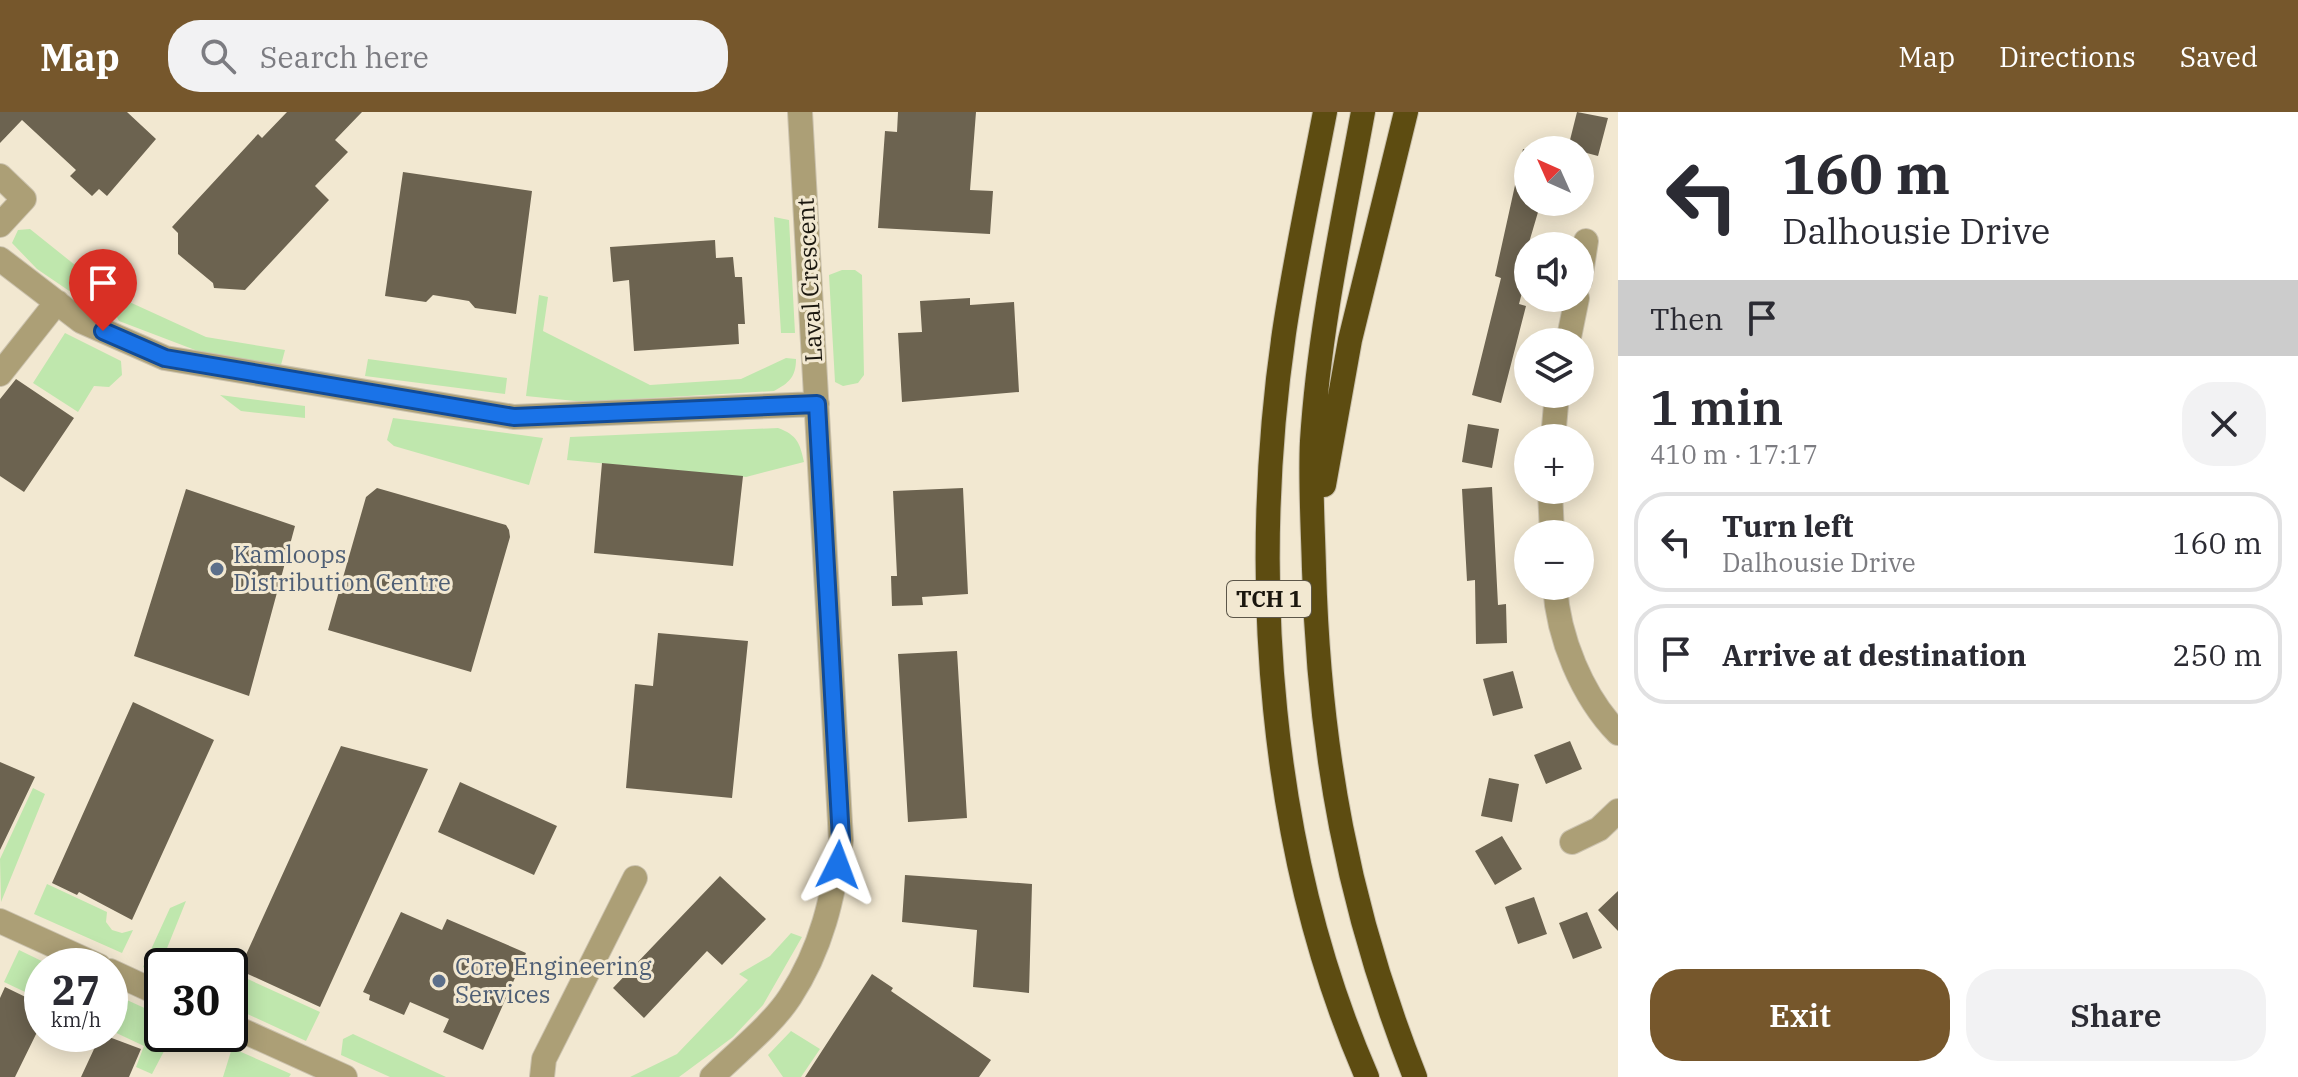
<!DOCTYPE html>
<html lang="en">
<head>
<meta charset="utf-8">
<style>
  :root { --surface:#fff; --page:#f2f2f3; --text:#2b2b33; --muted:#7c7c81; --line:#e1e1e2; --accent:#76572c }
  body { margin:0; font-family:"IBM Plex Serif",serif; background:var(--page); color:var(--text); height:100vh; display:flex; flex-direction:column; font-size:30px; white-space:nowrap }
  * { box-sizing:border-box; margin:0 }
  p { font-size:26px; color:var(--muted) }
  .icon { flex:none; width:44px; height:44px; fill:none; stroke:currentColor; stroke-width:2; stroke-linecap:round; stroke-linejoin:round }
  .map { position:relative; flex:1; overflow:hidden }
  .side { display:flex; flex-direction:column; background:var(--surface); width:680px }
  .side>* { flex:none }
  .banner { background:#fff; color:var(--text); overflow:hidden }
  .needle { width:52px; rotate:315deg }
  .controls { position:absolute; left:1514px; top:24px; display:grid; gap:16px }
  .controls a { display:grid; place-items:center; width:80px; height:80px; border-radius:50%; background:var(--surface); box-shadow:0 4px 20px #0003; font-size:40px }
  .speed { position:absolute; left:24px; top:836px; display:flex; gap:16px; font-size:40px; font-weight:700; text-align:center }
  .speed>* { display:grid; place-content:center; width:104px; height:104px; border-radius:50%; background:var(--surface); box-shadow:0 4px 20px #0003; line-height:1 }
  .speed small { font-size:20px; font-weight:400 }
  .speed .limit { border:4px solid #111; border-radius:12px; background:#fff; color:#111 }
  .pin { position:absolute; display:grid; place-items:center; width:68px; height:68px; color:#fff; margin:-82px -34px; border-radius:50% 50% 50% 0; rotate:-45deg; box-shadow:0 0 8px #0007 }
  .pin .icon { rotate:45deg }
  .me { position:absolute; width:88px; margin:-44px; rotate:3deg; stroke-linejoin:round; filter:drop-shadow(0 0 6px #0008) }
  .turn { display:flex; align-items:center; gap:28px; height:168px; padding:0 32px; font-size:36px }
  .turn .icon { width:104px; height:104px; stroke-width:2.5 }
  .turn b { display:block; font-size:56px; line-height:68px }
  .then { display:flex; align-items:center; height:76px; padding:0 32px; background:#0003; gap:16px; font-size:30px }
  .round { display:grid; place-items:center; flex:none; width:84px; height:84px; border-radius:32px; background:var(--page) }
  .summary { display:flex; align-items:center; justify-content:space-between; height:136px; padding:0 32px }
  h1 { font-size:48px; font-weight:600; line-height:60px }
  .action { display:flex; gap:16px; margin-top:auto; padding:16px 32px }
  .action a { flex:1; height:92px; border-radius:32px; background:var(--accent); color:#fff; font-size:32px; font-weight:600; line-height:92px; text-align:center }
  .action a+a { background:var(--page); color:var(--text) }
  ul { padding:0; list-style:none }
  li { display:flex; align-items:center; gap:24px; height:100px; margin:0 16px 12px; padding:0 16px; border:4px solid var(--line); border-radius:32px }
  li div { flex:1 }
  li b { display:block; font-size:30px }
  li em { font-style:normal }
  header { display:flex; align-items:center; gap:48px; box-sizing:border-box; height:112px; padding:0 40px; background:var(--accent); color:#fff }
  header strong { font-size:38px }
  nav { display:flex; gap:44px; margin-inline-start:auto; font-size:28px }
  .search { width:560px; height:72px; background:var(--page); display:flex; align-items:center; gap:20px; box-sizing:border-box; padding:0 28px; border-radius:32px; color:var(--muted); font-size:30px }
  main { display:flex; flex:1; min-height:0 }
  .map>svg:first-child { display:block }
</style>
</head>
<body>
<header>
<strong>Map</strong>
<div class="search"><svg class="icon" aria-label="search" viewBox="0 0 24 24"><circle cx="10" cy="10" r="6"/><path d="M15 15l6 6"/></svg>Search here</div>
<nav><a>Map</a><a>Directions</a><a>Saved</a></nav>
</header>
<main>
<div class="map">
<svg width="1618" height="965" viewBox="0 0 1618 965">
  <rect width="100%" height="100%" fill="#f2e8d1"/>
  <!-- green -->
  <path fill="#bfe7ad" d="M774,105L789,108L795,221H781Z
    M30,117L100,173L92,187L84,189L37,157L12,131L18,118Z
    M842,158H855L862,163L864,263L858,271L843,274L835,270L829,163Z
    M539,183L548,185L543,219L650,273L741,267L786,246L796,247C796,265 789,271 774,279L585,290L526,284Z
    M125,188L206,225L285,238L281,253L203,241L119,209L115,202Z
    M65,221L121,249L122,263L109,275L94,274L78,300L33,271Z
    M368,247L507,266L505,282L365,264Z
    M220,283L305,294V306L241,299Z
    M393,306L543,326L529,373L394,334L387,328Z
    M778,316C797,323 800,331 804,350L746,365L567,348L570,325Z
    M33,676L45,682L1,790L0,747Z
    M47,772L107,800L106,810L112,818L122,821L133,818L122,841L34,802Z
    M186,789L157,861L143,855L170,796Z
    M791,821L802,825L763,893L733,925L679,965H630L677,942L748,868L739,862L770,844Z
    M19,838L52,854H42V888L4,870Z
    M230,859L320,900L306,929L230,894Z
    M116,883L162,904V922H173L152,962L136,955L144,934L110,918V895Z
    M791,919L820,937L801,965H783L768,943Z
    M353,922L446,965H390L341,943L343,927Z
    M232,936L291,962L289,965H223Z"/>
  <!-- building -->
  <path fill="#6c6350" d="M0,0H127L156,27L107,84L99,77L92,84L70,64L76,58L22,8L0,31Z
    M287,0H362L335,28L348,40L315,74L329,88L245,178L214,176L213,171L178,142V121L172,115L258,22L262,26Z
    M898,0H976L970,78L993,79L990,122L878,116L885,19L897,20Z
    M1577,0L1608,6L1598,44L1568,36Z
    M1523,37L1528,38V90H1541L1528,134V158L1519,192L1526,194L1501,291L1472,283L1501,166L1495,164Z
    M403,60L532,79L516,202L475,196L469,189L433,183L426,190L385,184Z
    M715,128L716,146L733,145L735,165H742L745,212H738L739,232L634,239L629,168L613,170L610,135Z
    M970,186V193L1014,190L1019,280L902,290L898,221L922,220L920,189Z
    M16,267L74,306L24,380L0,364V287Z
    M1468,312L1499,317L1492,356L1462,350Z
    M602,351L743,364L733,454L594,441Z
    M1492,375L1498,493L1506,492L1507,531L1476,532L1475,468L1467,469L1462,377Z
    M377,376L506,413L509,418L510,425L471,560L328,518L366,385Z
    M963,376L968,482L922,485L923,493L892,494L891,464H897L893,379Z
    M186,377L295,414L249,584L134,544Z
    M658,521L748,529L732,686L626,676L635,572L653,574Z
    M957,539L967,706L908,710L898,542Z
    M1513,559L1523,596L1493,604L1483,567Z
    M133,590L214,628L132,808L79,780L77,783L52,771Z
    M1570,629L1582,657L1546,672L1534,643Z
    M341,634L428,657L320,895L239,858Z
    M0,650L35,665L0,738Z
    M1489,666L1519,672L1512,710L1481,704Z
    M460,670L557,714L534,763L438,720Z
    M1502,724L1522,757L1495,773L1475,739Z
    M905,763L1032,772L1029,881L973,875L977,818L902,810Z
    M720,764L766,807L722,853L707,839L644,906L613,876Z
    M1618,779V819L1598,798Z
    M1534,785L1547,822L1518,832L1505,795Z
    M401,800L442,818L447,807L526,841L483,938L443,920L449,907L410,890L404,903L369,888L370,883L363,880Z
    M1587,800L1602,836L1573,847L1559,811Z
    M872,862L893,876L891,879L991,948L979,965H805Z
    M5,875L42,893V910L15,965H0V886Z
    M101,922L141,937L129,965H81Z"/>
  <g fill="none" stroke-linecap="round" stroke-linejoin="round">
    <defs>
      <path id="minor" d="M0,64L24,87L0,113
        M0,147L81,209L165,246L514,305L817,292
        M1580,168L1586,129
        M1568,230L1577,186
        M0,262L57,190
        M1553,326L1557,282
        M1550,378L1552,422
        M1555,474C1558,525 1582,584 1618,621
        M1572,730L1599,717L1618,699
        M0,809L99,854
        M110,859L162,883
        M230,913L345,965
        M542,965L544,947L635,766
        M712,965C737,940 771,914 790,885C822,836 833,786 841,728L800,0"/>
      <path id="highway" d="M1325,0C1311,73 1295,147 1284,221C1249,463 1268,738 1367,965
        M1363,0C1343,109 1319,218 1312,329C1310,371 1313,415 1314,457C1319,638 1348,796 1415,965
        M1324,373L1350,228L1406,0"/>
    </defs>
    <!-- minor casing -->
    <use href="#minor" stroke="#cbc2ae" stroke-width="26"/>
    <!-- highway casing -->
    <use href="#highway" stroke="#cbc2ae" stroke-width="26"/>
    <!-- minor -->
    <use href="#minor" stroke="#ac9f76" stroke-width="24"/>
    <!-- highway -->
    <use href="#highway" stroke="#5d4c11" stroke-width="24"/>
  </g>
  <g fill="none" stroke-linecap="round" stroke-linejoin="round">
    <defs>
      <path id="route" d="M103,219L165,246L514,305L817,292L841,728L838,753"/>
    </defs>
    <!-- route casing -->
    <use href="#route" stroke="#114b97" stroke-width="20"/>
    <!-- route -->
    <use href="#route" stroke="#1a73e8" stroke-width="14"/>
  </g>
  <!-- markers -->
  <g fill="#5c6f8a" stroke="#f2e8d1" stroke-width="3">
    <circle cx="217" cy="457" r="8"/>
    <circle cx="439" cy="869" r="8"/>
  </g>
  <g text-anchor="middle" stroke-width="6" stroke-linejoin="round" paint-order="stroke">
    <!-- shield labels -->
    <rect fill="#f2e8d1" stroke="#5c5649" stroke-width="2" x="1227" y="469" width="84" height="36" rx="6"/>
    <g font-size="22" font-weight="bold" fill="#1b170f">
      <text x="1269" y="495">TCH 1</text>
    </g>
    <!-- street labels -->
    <g font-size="24" fill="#1b170f" stroke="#f2e8d1">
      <text transform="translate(810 168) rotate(-93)" y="8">Laval Crescent</text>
    </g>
    <!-- service labels -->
    <g font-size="24" fill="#4e5e75" stroke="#f2e8d1" text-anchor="start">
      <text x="233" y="451">Kamloops<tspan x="233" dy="28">Distribution Centre</tspan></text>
      <text x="455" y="863">Core Engineering<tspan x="455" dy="28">Services</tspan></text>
    </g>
  </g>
</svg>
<div class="controls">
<a><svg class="needle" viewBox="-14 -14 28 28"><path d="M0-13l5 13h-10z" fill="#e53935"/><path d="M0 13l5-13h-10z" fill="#7c7c81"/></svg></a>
<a><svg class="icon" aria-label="sound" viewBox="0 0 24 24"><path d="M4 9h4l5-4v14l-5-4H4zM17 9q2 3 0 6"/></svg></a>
<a><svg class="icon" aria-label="layers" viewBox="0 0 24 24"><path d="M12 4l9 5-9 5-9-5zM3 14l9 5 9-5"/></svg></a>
<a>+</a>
<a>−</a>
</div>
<div class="speed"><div>27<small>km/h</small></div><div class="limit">30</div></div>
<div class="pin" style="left:103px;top:219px;background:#d93025"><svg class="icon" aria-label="arrive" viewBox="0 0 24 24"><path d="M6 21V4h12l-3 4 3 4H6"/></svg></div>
<svg class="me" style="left:838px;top:753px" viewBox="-20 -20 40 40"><path d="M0-17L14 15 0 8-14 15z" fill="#1a73e8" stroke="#fff" stroke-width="4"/></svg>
</div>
<section class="side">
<div class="banner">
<div class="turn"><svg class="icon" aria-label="left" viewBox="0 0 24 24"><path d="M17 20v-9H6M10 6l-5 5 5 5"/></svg><div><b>160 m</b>Dalhousie Drive</div></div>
<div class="then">Then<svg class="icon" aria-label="arrive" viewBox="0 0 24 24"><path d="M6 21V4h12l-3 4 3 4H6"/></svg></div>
</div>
<div class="summary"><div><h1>1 min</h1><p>410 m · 17:17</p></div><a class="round"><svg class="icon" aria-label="close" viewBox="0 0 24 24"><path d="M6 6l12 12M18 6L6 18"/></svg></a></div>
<ul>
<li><svg class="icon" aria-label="left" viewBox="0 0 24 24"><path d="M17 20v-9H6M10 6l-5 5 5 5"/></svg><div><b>Turn left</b><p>Dalhousie Drive</p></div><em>160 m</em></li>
<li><svg class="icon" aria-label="arrive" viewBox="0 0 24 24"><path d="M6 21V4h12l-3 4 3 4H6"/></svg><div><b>Arrive at destination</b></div><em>250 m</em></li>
</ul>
<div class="action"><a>Exit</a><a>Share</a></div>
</section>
</main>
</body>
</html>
